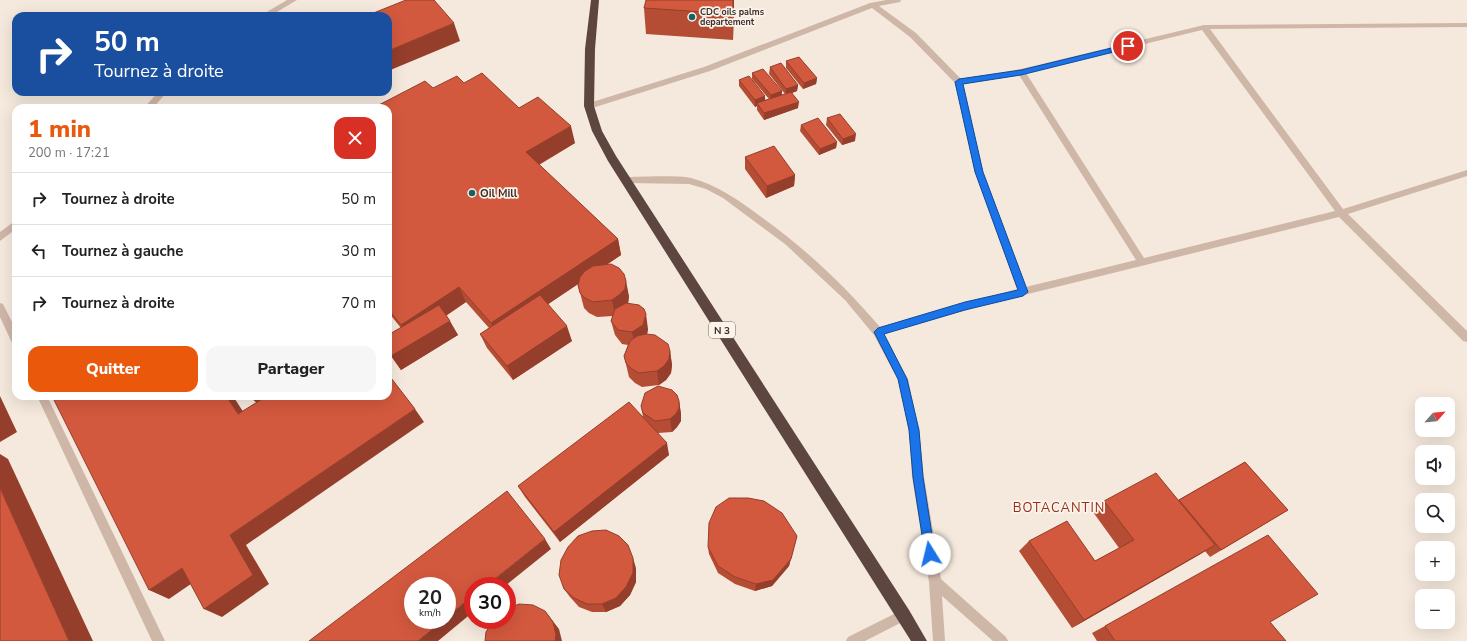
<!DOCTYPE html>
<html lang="fr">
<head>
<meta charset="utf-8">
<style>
  :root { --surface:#fff; --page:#f6f6f6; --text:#222; --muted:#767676; --line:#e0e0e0; --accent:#ea580c }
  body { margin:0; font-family:"Nunito Sans",sans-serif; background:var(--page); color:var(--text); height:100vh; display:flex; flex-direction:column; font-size:15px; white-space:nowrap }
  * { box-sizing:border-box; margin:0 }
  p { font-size:13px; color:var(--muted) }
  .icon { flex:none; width:22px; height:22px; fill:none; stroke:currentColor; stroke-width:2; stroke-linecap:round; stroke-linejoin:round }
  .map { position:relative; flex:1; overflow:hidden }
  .details { position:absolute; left:12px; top:104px; width:380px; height:296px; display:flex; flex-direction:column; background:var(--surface); border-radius:12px; box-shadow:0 4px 16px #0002 }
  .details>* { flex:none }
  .banner { position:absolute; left:12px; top:12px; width:380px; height:84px; border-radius:12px; box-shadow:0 4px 16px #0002; background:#1a4fa0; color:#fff; overflow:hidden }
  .needle { width:26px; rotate:63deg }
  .tools { position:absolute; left:1415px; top:397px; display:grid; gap:8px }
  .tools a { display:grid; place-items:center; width:40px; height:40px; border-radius:8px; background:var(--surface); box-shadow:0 4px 16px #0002; font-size:20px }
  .speed { position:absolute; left:404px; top:577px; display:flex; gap:8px; font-size:20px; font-weight:700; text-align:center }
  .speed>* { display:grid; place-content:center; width:52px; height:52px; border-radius:50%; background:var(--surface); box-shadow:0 4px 16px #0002; line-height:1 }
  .speed small { font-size:10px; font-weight:400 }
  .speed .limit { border:6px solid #d22; background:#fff; color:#111 }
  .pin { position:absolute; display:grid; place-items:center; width:34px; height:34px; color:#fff; margin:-17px; border:2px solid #fff; border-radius:50%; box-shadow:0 1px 4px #0007 }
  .me { position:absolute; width:44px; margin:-22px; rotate:351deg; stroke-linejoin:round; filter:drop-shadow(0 0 3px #0008) }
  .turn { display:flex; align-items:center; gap:14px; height:84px; padding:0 16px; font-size:18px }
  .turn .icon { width:52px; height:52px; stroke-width:2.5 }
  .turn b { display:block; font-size:28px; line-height:34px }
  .round { display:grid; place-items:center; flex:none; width:42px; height:42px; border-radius:12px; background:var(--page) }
  .summary { display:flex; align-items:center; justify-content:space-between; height:68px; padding:0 16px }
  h1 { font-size:24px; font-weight:800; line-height:30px; color:var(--accent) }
  .cta { display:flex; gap:8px; margin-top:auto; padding:8px 16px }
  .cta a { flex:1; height:46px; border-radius:12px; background:var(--accent); color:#fff; font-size:16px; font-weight:800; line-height:46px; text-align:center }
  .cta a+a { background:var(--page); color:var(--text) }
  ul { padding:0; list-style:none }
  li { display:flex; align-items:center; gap:12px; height:52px; padding:0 16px; border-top:1px solid var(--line) }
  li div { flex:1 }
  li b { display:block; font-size:15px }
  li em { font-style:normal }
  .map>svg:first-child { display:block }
</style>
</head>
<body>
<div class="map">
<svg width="1467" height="641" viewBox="0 0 1467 641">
  <rect width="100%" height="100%" fill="#f5e9dd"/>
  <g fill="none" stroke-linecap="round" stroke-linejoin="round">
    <!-- minor -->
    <path fill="#cfb7a8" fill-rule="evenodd" d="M287,0H297L270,16H260Z
      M886,0H901L900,2L879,6L916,33L961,79L1021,69L1204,25L1467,23V27L1210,29L1343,209L1467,170V176L1348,214L1467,331V342L1463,341L1339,217L980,306L884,334L908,379L919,430L924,477L941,579L1006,637L1008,641H993L942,596L945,641H933L929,582L912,477L909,430L898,380L874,335L845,300L785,244L723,198L706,189L689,184L627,183L623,180L627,177C644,177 676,175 691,178C718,185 738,200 760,216C805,248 844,285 880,327L1017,289L975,172L955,83L910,37L872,8L710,71L589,109L585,106L586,104L704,67L870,3ZM1202,30L1335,211L1144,258L1026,73ZM1019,75L1136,260L1026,287L983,172L963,84Z
      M158,92H167L153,108H144Z
      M16,220V229L0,241V232Z
      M0,303L3,304L16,330V344L12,343L0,317Z
      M37,396H47L165,641H152Z
      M904,609L908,611L910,615L908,619L865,641H846L848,637Z"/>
    <!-- highway -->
    <path fill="#5d463f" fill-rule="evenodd" d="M591,0H599L595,49L594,106L602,131L616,156L909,610L927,641H911L608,161L592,131L584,106L585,49Z"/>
  </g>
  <!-- wall -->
  <path fill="#b54d35" d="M734,0L733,40L646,34L644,8Z
    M786,61L817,78L816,84L803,89L786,68Z
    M770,67L798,85L797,91L792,93L798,108L764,120L757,110V106L755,107L739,86V80L765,100L769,99L752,79V73L782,91V95L785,94L769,74Z
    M433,88L519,108L575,143L539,165L618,239L621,255L606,265L629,296L628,304L648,329L647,334L670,351L672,365L671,373L666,380L659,385L642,387L635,383L629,377L624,356L628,345L622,344L615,335L611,321L613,316L597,317L589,313L584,308L578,285V284L548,304L572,341L513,380L487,348L480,334L489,328L466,302L446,316L458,335L401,370L388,351L401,328L388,312V108Z
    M827,118L855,141L842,145L826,125Z
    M801,125L837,142L836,148L819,155L800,131Z
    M745,157L795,175L794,186L766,198L745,169Z
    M679,401L681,414V421L677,427L672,432L658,433L669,455L560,542L525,497L518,486L643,417L641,406Z
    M1245,462L1288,510L1210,557L1205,551L1072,628L1019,551L1029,541L1095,561L1119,548L1093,512L1104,501L1178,500Z
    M797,536L789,566L772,586L755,591L735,584L718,573L709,554L708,547Z
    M636,568V582L630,595L620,606L606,612H592L579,607L570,597L564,589Z
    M1270,622L1286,641H1097L1092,633L1105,626Z"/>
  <!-- shaded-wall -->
  <path fill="#943e2b" d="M733,0H734L733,40Z
    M454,23L460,41L388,71V51Z
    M817,78L816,84L803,89L804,83Z
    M798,85L797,91L786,95V89Z
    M782,91L781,97L770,101L771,95Z
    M765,96V103H757V106L755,107V100Z
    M799,102L798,108L764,120V113Z
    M571,126L575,143L531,169L526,152Z
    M856,134L855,141L842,145L843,139Z
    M837,142L836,148L819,155L820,149Z
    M795,175L794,186L766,198L767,186Z
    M618,239L621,255L498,338L491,323Z
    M626,281L629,296L628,304L615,315L612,300Z
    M459,287L466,302L410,339L401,325Z
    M646,314L648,329L646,340L635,346L632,332Z
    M450,321L458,335L401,370L391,356Z
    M567,326L572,341L513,380L507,366Z
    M670,351L672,365L671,373L666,380L659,385L657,371Z
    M0,396L17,432L0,442Z
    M226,396H233L253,427L238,414Z
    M249,396H283L262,408Z
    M679,401L681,414V421L677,427L672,432L670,419Z
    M415,409L424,422L246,545L269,584L222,617L204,609L230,535Z
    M667,443L669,455L560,542L554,532Z
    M0,454L8,459L93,641H69L0,488Z
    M797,536L789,566L772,586L755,591L756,584Z
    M545,539L551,549L505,586H486Z
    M1215,545L1199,555L1072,628L1084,620Z
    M633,558L636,568V582L630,595L620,606L606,612L602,604Z
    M182,568L201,577L169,599L149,590Z
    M473,596V612L438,641H418L444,620H447V617Z
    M545,611L559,629L562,641H555Z"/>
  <!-- building -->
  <path fill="#d3593e" stroke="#943e2b" d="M406,0H434L454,23L388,51V16H366Z
    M646,0H733V14L644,8Z
    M799,57L817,78L804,83L786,61Z
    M781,63L798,85L786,89L770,67Z
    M763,69L782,91L771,95L752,73Z
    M482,73L519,108L538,97L571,126L526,152L618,239L491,323L459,287L401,325L388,309V108H373L425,81L433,88L457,76L464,83Z
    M749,76L765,96L755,100L739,80Z
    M791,92L799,102L764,113L757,103Z
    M840,114L856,134L843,139L827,118Z
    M818,118L837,142L820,149L801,125Z
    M774,146L795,175L767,186L745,157Z
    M611,264L619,268L624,274L626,281L625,289L619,295L612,300L593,302L585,298L580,293L578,285L580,277L585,271L593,266Z
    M540,295L567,326L507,366L480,334Z
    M626,303L639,305L644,309L646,314L643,325L632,332L618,330L611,321L615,309Z
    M439,305L450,321L391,356L388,351V335Z
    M646,334L655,335L668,344L670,351L669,359L664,366L657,371L639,373L632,369L626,363L624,356L630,341L637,336Z
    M388,374L415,409L230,535L253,575L204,609L182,568L149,590L52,396H226L238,414L267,396H388Z
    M658,386L672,390L677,395L679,401V408L676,414L670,419L655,421L643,413L641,406L645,393Z
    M629,402L667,443L554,532L518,486Z
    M1245,462L1288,510L1221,550L1179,500Z
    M1156,473L1215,545L1084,620L1029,541L1067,521L1095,561L1134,540L1104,501Z
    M0,488L69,641H0Z
    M507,491L545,539L486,586H473V596L447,617V586H413V620H444L418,641H309Z
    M729,498H748L764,501L782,513L797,536L791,559L773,580L756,584L735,577L718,566L708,547L709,523L716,507Z
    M606,530L619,536L628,545L633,558V573L626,587L616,598L602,604H587L574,598L564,589L559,575L561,560L568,547L578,536L592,531Z
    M1268,535L1318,594L1270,622L1286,641H1115L1105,626Z
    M519,604L533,605L545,611L553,622L556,635L555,641H485L486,632L493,620H507V609Z"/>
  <!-- route -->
  <path fill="#1a73e8" stroke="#114b97" d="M1128,44H1130V48L1021,75L963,84L983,172L1028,292L1023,296L965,310L884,334L907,379L919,430L923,477L935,554L934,558L930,559L926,558L925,554L913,477L909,430L898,379L874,332L878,328L965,302L1018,290L975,172L955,82L959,79L1021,70Z"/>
  <!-- markers -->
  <g fill="#196162" stroke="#fcf3eb" stroke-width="1.5">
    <circle cx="692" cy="17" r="4"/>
    <circle cx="472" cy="193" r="4"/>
  </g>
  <g text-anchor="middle" stroke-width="3.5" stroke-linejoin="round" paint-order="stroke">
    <!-- far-poi labels -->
    <g font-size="9" font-weight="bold" fill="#3b2d29" stroke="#fcf3eb" text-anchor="start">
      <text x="700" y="15">CDC oils palms<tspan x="700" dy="10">departement</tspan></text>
    </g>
    <!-- shield labels -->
    <rect fill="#fcf3eb" stroke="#756863" stroke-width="1" x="709" y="322" width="26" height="16" rx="3"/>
    <g font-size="10" font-weight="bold" fill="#3b2d29">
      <text x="722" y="334">N 3</text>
    </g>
    <!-- poi labels -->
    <g font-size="11" font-weight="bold" fill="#3b2d29" stroke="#fcf3eb" text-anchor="start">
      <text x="480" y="197">Oil Mill</text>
    </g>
    <!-- quarter labels -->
    <g font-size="13" letter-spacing="1" fill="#932e18" stroke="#fcf3eb">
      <text x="1059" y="512">BOTACANTIN</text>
    </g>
  </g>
</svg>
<div class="tools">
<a><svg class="needle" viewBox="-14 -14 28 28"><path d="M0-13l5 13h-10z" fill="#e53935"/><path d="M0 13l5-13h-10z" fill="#767676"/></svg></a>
<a><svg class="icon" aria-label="sound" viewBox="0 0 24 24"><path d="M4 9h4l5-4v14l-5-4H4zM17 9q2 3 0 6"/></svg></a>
<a><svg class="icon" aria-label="search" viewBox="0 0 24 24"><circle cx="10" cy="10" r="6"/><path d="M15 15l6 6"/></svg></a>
<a>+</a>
<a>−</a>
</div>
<div class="speed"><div>20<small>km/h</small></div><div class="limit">30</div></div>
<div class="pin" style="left:1128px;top:46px;background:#d93025"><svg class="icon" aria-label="arrive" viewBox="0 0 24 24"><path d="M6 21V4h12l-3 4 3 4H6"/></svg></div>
<svg class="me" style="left:930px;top:554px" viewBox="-20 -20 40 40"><circle r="19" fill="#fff"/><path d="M0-13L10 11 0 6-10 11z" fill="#1a73e8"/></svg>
<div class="banner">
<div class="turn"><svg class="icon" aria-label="right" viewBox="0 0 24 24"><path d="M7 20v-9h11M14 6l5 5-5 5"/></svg><div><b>50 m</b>Tournez à droite</div></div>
</div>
<section class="details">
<div class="summary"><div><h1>1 min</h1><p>200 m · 17:21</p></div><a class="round" style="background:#d93025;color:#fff"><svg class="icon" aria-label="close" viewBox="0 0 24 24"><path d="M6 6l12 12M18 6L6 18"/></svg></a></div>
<ul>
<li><svg class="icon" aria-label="right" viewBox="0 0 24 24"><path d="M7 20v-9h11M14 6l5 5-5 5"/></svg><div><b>Tournez à droite</b></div><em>50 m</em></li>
<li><svg class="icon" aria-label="left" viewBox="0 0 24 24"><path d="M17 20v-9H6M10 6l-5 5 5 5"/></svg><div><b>Tournez à gauche</b></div><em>30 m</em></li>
<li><svg class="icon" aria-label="right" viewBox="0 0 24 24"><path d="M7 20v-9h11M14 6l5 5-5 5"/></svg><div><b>Tournez à droite</b></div><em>70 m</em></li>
</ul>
<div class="cta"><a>Quitter</a><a>Partager</a></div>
</section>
</div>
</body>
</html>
